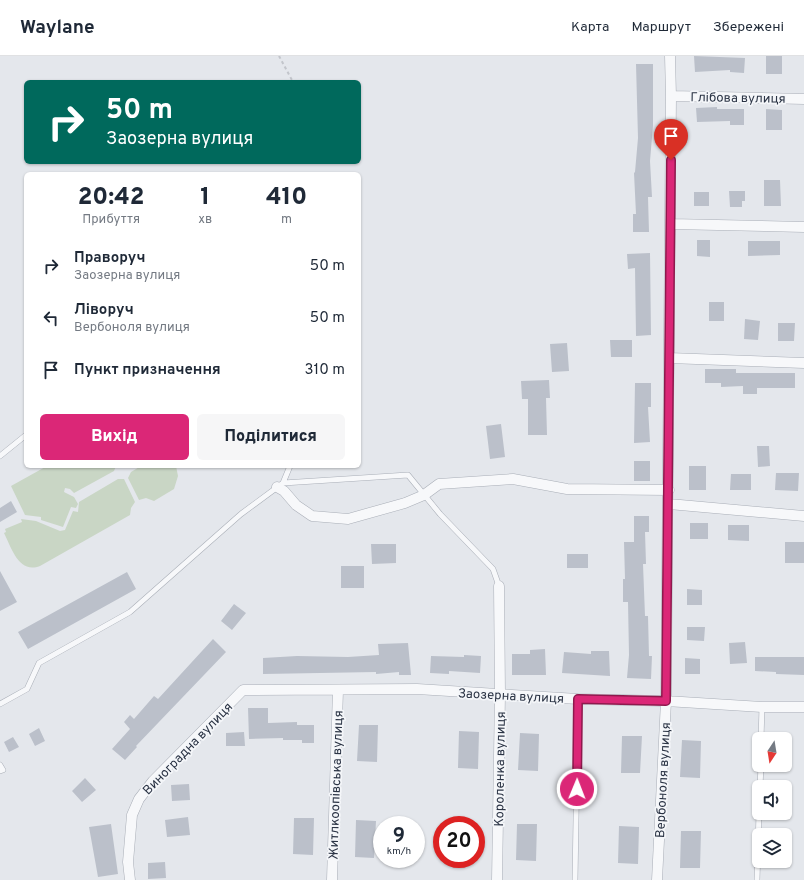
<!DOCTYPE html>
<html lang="uk">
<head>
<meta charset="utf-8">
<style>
  :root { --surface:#fff; --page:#f6f6f7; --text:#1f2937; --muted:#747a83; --line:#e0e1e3; --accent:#db2777 }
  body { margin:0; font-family:Overpass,sans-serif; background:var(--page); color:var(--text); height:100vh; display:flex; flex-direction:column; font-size:15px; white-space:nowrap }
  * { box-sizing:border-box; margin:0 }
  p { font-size:13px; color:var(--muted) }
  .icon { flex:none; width:22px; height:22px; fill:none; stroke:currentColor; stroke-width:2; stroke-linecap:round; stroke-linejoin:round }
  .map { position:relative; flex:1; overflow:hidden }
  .drawer { position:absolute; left:24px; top:116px; width:337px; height:296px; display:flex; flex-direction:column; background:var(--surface); border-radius:6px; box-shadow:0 1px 3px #0004 }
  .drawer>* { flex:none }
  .banner { position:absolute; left:24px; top:24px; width:337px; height:84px; border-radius:6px; box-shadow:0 1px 3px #0004; background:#00695c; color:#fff; overflow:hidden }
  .needle { width:26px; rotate:192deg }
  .controls { position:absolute; left:752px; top:676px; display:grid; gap:8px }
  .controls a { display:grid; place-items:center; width:40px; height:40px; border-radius:6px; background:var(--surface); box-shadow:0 1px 3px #0004; font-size:20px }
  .speed { position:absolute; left:373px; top:760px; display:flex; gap:8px; font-size:20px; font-weight:700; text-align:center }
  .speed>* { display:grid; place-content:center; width:52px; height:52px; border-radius:50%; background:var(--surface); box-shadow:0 1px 3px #0004; line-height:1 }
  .speed small { font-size:10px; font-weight:400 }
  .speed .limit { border:6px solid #d22; background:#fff; color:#111 }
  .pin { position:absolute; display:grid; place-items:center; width:34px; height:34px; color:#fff; margin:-41px -17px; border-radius:50% 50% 50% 0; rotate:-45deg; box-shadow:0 0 4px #0007 }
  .pin .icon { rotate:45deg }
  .me { position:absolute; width:44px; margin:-22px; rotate:1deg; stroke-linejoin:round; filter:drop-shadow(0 0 3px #0008) }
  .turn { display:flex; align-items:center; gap:14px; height:84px; padding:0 16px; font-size:18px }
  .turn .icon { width:52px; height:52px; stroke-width:2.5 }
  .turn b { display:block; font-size:28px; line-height:34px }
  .eta { display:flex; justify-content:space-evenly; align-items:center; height:68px; text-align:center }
  .eta b { font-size:24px; font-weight:800; line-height:28px }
  .primary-button { display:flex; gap:8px; margin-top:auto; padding:8px 16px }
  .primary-button a { flex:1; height:46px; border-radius:6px; background:var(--accent); color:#fff; font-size:16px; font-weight:800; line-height:46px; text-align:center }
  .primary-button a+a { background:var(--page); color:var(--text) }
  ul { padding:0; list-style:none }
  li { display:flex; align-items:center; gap:12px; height:52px; padding:0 16px }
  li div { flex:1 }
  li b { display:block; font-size:15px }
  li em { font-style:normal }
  header { display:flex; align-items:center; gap:24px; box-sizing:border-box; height:56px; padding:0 20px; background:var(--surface); border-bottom:1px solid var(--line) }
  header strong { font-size:19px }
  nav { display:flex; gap:22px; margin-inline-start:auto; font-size:14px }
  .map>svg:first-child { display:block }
</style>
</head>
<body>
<header>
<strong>Waylane</strong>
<nav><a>Карта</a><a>Маршрут</a><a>Збережені</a></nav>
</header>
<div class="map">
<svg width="804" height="824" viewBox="0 0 804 824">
  <rect width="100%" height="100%" fill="#e4e7ec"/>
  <!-- green -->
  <path fill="#c9d6c5" d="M47,410H116L114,415L74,437L70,433L65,432L64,436L74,441L78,448L76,452L71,451L63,471L41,464V461L25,459L11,430Z
    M141,410H176L178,420L174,433L154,445L146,442L139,444L128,422L131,416Z
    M118,423H124L135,446L131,452L130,459L40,510C19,518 12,493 4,477L6,476L5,473L22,466L21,463L36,465L60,475L65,474L73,455L78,456L79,446Z"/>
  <!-- building -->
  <path fill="#bbc0ca" d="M694,0L745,2L744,17L730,16V14L695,16Z
    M766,0H782V18H766Z
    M636,8H653V69L650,105L652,141H648L649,176H633V158H636L634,117L635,116L638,82Z
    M717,51V53H744V69H730V65L697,66L696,52Z
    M766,53L782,54V74H766Z
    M764,124H780L781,150H764Z
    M729,135H745V145H742V151H730Z
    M694,136H709V150H694Z
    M697,184H710V201L697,200Z
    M748,185H780V199L748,200Z
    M650,197L651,279L636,280L635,212L628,213L627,198Z
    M709,246H724V265H709Z
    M745,263L760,265L758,284L744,283Z
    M778,267H795L794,285H778Z
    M610,284H632V301H611Z
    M567,287L569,315L552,316L550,288Z
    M705,313H736V317H795V332H757V338H743V330L721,331V327H705Z
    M549,324L550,342H546L547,379H528V343H522L521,325Z
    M635,327H651V351H648L650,386L634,387Z
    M501,368L505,401L490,403L486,370Z
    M757,390H769L770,410L758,411Z
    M634,405H650V425H634Z
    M689,410H706V434H689Z
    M776,417H799L798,435L775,434Z
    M731,418H751V434H730Z
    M11,445L17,456L0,466V452Z
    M634,460H649V476H645L646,508H643L645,560H648L649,600H652L651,623L627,622L629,599L628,546H623V523H625L624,486H634Z
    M690,467H708V483H690Z
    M728,469H749V485L728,484Z
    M785,486H804V507H785Z
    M371,488H396V507L372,508Z
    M567,498H588V512H567Z
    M341,510H364V532H341Z
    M0,515L17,546L0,555Z
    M127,516L136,533L28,593L18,576Z
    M687,533L702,534V549H687Z
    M234,548L246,557L232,574L221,565Z
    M687,571H705L704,585L687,584Z
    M213,583L226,596L136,690L137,691L125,704L112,693L130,673L124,666L130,659L134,663L154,640L158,643Z
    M745,586L747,607L730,608L729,587Z
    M408,587L411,619H399V616L376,618V616L263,618V602L297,600L348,601L379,599L378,588Z
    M545,593L546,619H512V598H530V594Z
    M591,595H609L610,620L562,617L564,596L591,598Z
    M464,599L481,600L480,617L449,615V618L430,617L431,600L464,601Z
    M755,601H804V619L776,618V616L755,615Z
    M685,602L700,603V618H685Z
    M248,652H268V667L297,666V669H314V687H302V684H283V682L249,683Z
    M359,669H378L377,706L357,705Z
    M39,672L45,685L35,690L29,678Z
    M459,675L479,676L478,713L458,712Z
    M244,676L245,690H226V677Z
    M520,677L539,678L538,715L518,714Z
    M622,680H642L640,717H621Z
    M13,681L19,691L9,696L4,686Z
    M682,684L701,685L700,722L680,721Z
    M85,722L96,734L82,746L72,735Z
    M189,728L190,744L172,745L171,729Z
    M188,761L190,779L167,781L165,764Z
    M294,762H314L313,799L293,798Z
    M356,764L376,765L374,802L355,801Z
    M111,768L118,818L98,821L89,771Z
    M517,768H537L536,805L516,804Z
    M619,770L639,771L638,808L618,807Z
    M681,775H701L700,812H680Z
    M165,806L166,822L148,823V807Z"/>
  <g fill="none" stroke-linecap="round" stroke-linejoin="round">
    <defs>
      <path id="service" d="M0,400L26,379
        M283,427L290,410
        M0,648L27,633L39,607L130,556L241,458L283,427L408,419L440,458L493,513L499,530
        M761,683L762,651
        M0,709L3,714L0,715
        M760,731L761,709
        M575,824L578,643
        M757,824L759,757"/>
      <path id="minor" d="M671,40L804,43
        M671,168L804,171
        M669,302L804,307
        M277,431L284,435L296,449L312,460L348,463L405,447L424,439L439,428L513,423L567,433L669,434
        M669,448L804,460
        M130,824L128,806L132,759L139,743L153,725L243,634L417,633L578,643L666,645L762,651H804
        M332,824L338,634
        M497,824L500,638L499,530
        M657,824L666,645L671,40L670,0"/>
    </defs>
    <!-- service casing -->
    <use href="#service" stroke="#a9aeb7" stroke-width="6"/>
    <!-- minor casing -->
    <use href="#minor" stroke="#a9aeb7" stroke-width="11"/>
    <!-- path -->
    <path stroke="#c2c5cb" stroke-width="2" stroke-dasharray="3 3" stroke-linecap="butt" d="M279,0L293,26"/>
    <!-- service -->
    <use href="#service" stroke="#f7f8fa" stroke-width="5"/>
    <!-- minor -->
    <use href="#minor" stroke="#f7f8fa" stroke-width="10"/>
  </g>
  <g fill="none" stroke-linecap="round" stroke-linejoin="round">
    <defs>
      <path id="route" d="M577,733L578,643L666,645L671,104"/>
    </defs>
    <!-- route casing -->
    <use href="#route" stroke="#8e194d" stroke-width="10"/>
    <!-- route -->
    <use href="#route" stroke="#db2777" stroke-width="7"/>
  </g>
  <g text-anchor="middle" stroke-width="3.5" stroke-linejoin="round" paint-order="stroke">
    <!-- street labels -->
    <g font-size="13" fill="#2b3445" stroke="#f4f6f9">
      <text transform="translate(738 41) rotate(1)" y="5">Глібова вулиця</text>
      <text transform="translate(511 639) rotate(3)" y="5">Заозерна вулиця</text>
      <text transform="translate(187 692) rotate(-46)" y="5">Виноградна вулиця</text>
      <text transform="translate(499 713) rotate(-89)" y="5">Короленка вулиця</text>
      <text transform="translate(662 724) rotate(-87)" y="5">Вербоноля вулиця</text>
      <text transform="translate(335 729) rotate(-88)" y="5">Житлкоопівська вулиця</text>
    </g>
  </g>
</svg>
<div class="controls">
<a><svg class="needle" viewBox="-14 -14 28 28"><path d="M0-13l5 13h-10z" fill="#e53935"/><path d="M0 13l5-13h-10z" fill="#747a83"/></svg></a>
<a><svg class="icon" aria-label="sound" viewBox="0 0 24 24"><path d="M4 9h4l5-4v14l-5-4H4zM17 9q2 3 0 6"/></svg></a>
<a><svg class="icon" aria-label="layers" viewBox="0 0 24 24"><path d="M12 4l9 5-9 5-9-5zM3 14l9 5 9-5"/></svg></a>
</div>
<div class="speed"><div>9<small>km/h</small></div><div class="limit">20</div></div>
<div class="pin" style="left:671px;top:104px;background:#d93025"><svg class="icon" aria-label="arrive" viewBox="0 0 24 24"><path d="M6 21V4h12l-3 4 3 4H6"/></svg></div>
<svg class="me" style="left:577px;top:733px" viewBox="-20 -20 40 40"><circle r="17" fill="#db2777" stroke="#fff" stroke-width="3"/><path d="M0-11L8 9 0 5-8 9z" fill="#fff"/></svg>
<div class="banner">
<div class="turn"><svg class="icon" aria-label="right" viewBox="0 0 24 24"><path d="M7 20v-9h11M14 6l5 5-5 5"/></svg><div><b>50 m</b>Заозерна вулиця</div></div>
</div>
<section class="drawer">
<div class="eta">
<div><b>20:42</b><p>Прибуття</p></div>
<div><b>1</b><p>хв</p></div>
<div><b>410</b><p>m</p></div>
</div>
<ul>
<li><svg class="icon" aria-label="right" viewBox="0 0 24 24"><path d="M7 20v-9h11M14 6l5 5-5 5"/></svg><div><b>Праворуч</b><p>Заозерна вулиця</p></div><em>50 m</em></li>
<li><svg class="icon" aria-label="left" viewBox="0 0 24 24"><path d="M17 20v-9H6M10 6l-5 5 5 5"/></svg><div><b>Ліворуч</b><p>Вербоноля вулиця</p></div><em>50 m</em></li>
<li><svg class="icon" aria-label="arrive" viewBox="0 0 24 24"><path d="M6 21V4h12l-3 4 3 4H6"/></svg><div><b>Пункт призначення</b></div><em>310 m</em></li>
</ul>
<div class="primary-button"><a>Вихід</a><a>Поділитися</a></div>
</section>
</div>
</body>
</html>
